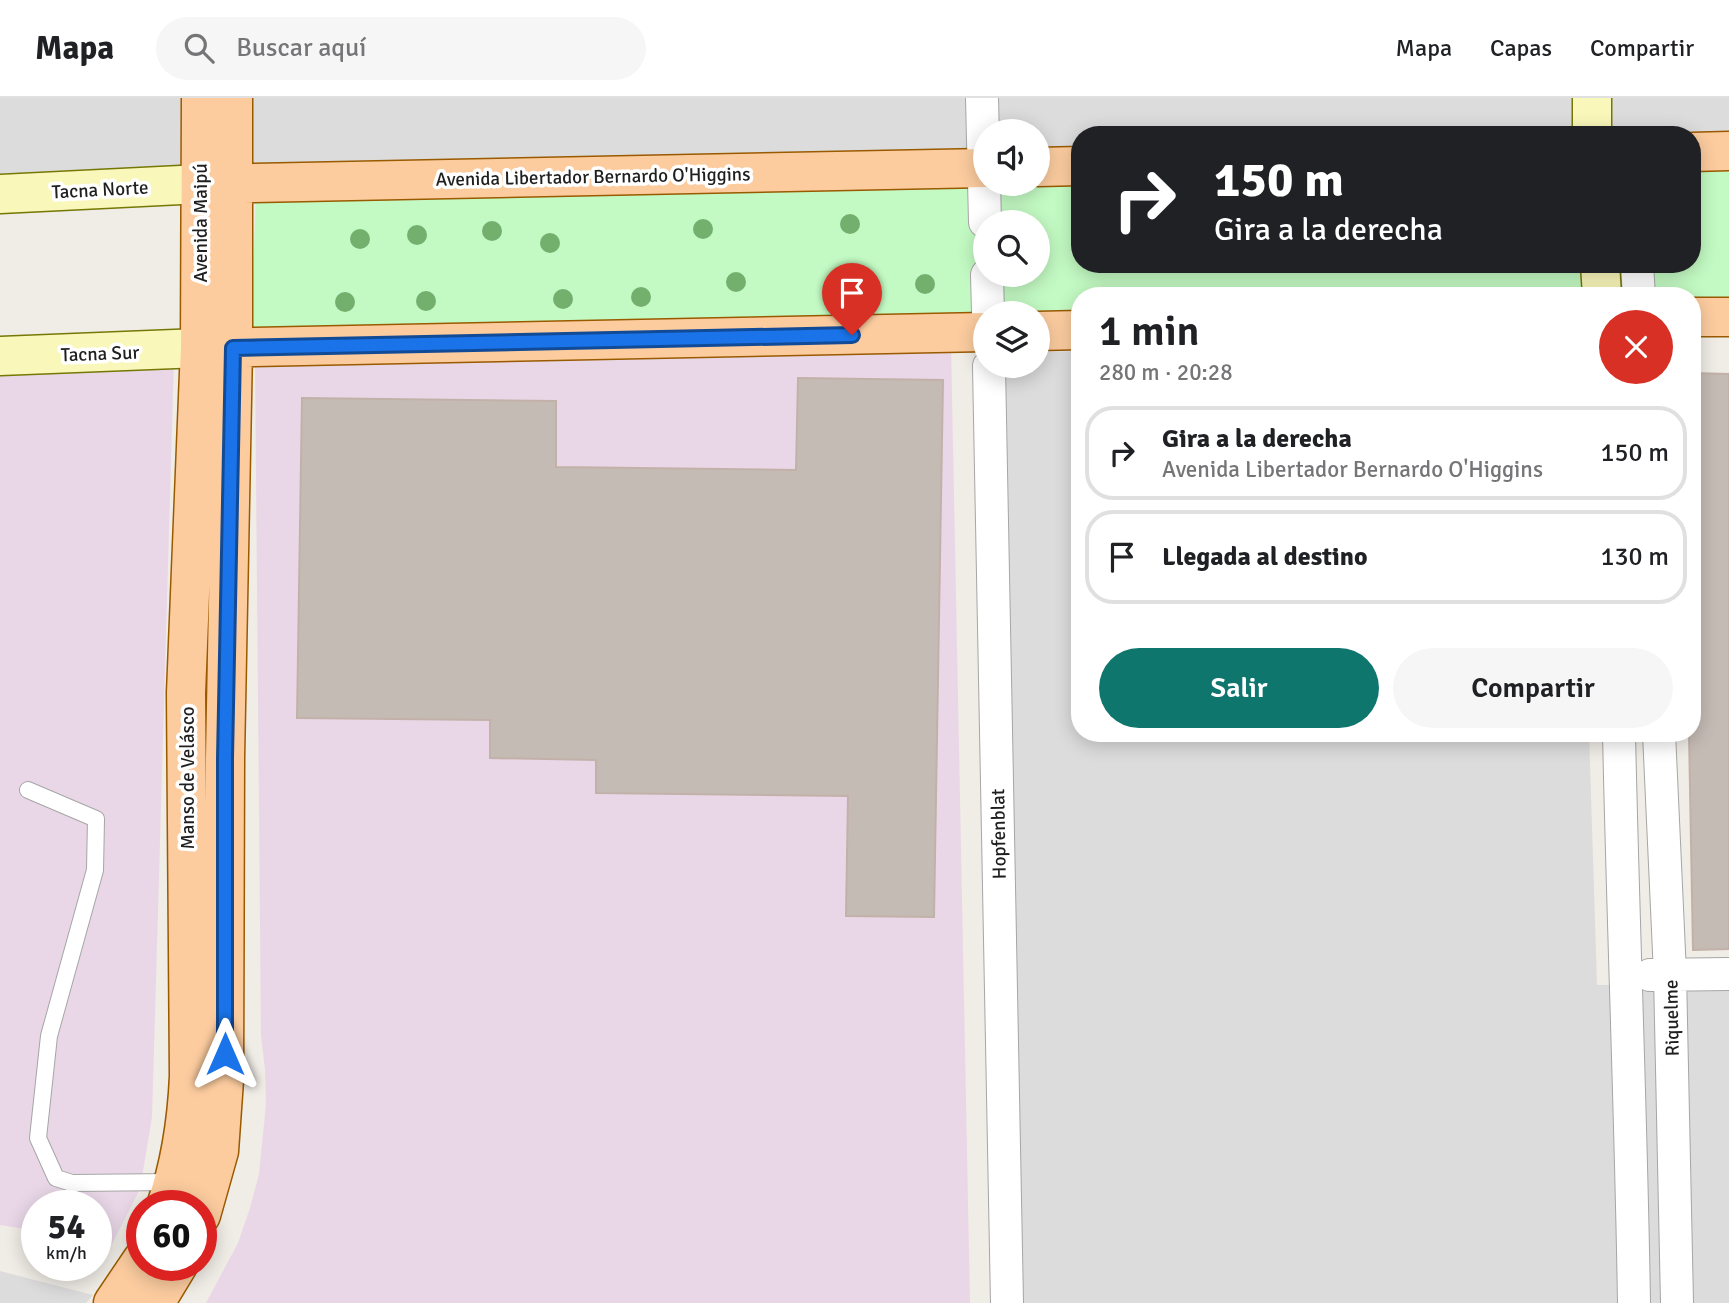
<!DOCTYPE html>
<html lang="es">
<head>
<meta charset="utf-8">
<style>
  :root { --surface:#fff; --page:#f6f6f6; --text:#202124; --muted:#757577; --line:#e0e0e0; --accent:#0f766e }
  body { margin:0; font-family:Signika,sans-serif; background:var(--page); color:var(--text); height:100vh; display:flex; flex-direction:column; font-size:26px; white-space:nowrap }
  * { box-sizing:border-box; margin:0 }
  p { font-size:23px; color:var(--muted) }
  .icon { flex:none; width:38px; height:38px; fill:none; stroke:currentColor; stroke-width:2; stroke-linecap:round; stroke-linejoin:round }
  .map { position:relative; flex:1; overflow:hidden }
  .drawer { position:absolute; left:1071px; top:189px; width:630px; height:455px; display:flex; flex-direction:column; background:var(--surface); border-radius:28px; box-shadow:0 4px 18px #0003 }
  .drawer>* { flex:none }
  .guide { position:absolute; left:1071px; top:28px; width:630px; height:147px; border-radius:28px; box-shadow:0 4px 18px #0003; background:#202124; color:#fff; overflow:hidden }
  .controls { position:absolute; left:973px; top:21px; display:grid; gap:14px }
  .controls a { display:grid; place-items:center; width:77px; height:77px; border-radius:50%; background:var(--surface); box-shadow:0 4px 18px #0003; font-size:35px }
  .speed { position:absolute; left:21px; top:1092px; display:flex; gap:14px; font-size:35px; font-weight:700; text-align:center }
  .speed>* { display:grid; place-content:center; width:91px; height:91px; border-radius:50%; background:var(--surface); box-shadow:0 4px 18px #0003; line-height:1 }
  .speed small { font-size:18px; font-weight:400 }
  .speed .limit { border:10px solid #d22; background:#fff; color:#111 }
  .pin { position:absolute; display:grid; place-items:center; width:60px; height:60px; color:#fff; margin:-72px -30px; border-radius:50% 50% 50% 0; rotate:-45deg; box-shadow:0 0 7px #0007 }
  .pin .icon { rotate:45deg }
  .me { position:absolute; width:77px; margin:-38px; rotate:0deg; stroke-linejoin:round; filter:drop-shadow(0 0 5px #0008) }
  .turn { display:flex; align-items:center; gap:24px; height:147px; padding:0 28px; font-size:32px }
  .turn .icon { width:91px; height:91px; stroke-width:2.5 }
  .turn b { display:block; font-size:49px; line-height:60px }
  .round { display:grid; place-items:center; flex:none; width:74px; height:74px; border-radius:37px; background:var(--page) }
  .head { display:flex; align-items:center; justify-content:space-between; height:119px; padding:0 28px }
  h1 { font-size:42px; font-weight:600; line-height:52px }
  .cta { display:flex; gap:14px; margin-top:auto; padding:14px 28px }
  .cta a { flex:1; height:80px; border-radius:42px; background:var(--accent); color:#fff; font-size:28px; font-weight:600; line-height:80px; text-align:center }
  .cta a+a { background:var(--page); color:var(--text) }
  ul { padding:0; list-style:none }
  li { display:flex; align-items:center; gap:21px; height:94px; margin:0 14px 10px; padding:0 14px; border:4px solid var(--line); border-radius:28px }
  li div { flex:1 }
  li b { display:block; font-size:26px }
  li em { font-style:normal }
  header { display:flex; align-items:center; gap:42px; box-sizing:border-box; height:98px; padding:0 35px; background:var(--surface); border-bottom:2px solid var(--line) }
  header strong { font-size:33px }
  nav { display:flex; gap:38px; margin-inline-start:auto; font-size:24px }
  .search { width:490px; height:63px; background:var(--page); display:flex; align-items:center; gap:18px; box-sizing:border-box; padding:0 24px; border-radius:38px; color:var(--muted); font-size:26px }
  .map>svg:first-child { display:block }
</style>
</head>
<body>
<header>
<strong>Mapa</strong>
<div class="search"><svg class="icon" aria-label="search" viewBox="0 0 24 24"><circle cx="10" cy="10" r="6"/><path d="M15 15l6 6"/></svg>Buscar aquí</div>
<nav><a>Mapa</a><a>Capas</a><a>Compartir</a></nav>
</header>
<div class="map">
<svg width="1729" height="1205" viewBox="0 0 1729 1205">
  <rect width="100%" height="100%" fill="#f0ece6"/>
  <!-- residential -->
  <path fill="#dddcdc" d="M0,0H1729V37H1080V55L1038,56V33H985V58L0,81Z
    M1080,253V635H1589L1597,887L1729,886V1205H1023L1005,268H1038V254Z
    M0,1173L93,1197L86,1205H0Z"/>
  <!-- industrial -->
  <path fill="#e9d7e7" d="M951,248L970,1205H206L238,1145L250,1110L259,1076L266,1007L265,972L261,937L255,263Z
    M174,260L152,1019L140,1091L112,1146L96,1143V1108H37V1133L0,1127V268Z"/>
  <!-- park -->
  <path fill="#c3fac3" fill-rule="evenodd" d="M1729,54V202L1692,203V198H1080V218L985,215L251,238L256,95L1038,86L1080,72V166H1692V55ZM985,124H1038V177H985Z"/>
  <!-- building -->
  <path fill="#c5bbb5" stroke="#c2b1a8" stroke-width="2" d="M1692,275L1729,276V851L1693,852L1689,635H1692Z
    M798,280L943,282L934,819L846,818L848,698L596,695V662L490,660V622L297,620L302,300L556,303V369L796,372Z"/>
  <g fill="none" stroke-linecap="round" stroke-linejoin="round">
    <defs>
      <path id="lane" d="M28,692L96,721L95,772L49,938L38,1040L56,1080L72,1085L173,1084"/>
      <path id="street" d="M982,0L985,124
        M1637,166L1639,198
        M987,177L988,215
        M989,268L1007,1205
        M1619,635C1623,825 1631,1015 1634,1205
        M1659,635L1670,876L1677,1205
        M1650,877L1729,876"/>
      <path id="secondary" d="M1592,0V37
        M0,96L201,86
        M1600,166L1602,198
        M0,258L200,250"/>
      <path id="primary" d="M1692,54L1729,53
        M1038,69L1080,68
        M207,86L985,70
        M1692,219H1729
        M1038,233L1080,232
        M209,250L985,234
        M166,1108C181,1065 187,1023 189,978L186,595L200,250L201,0
        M201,1117L219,1053L224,982L225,660L233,250V0
        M113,1205L142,1162
        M155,1205L178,1167"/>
    </defs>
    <!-- lane casing -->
    <use href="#lane" stroke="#a6a6a6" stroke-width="18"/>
    <!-- street casing -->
    <use href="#street" stroke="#a6a6a6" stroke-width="34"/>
    <!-- secondary casing -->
    <use href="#secondary" stroke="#757805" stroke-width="41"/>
    <!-- primary casing -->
    <use href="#primary" stroke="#9a5a00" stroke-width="41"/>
    <!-- lane -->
    <use href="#lane" stroke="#fff" stroke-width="16"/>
    <!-- street -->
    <use href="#street" stroke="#fff" stroke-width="32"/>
    <!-- secondary -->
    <use href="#secondary" stroke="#faf7ba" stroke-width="38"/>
    <!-- primary -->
    <use href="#primary" stroke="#fccc9f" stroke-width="38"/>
  </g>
  <!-- trees -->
  <g fill="#73b06e">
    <circle cx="850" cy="126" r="10"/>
    <circle cx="703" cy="131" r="10"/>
    <circle cx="492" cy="133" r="10"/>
    <circle cx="417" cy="137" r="10"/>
    <circle cx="360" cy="141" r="10"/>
    <circle cx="550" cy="145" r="10"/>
    <circle cx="736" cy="184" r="10"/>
    <circle cx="925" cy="186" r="10"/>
    <circle cx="851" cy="194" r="10"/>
    <circle cx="641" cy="199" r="10"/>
    <circle cx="563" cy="201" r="10"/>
    <circle cx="426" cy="203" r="10"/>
    <circle cx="345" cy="204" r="10"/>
  </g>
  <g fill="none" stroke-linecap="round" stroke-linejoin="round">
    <defs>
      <path id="route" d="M225,956V660L233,250L852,237"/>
    </defs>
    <!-- route casing -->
    <use href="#route" stroke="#114b97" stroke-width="18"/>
    <!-- route -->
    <use href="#route" stroke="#1a73e8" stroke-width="12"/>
  </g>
  <g text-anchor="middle" stroke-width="7" stroke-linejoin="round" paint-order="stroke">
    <!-- street labels -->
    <g font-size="19" fill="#1f1f1f" stroke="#fff">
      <text transform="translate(593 78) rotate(-1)" y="7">Avenida Libertador Bernardo O'Higgins</text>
      <text transform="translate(100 91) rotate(-3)" y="7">Tacna Norte</text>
      <text transform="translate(200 125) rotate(-90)" y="7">Avenida Maipú</text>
      <text transform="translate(100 255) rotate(-2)" y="7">Tacna Sur</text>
      <text transform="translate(187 680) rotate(-90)" y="7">Manso de Velásco</text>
      <text transform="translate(998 736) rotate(-91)" y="7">Hopfenblat</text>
      <text transform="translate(1671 920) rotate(-91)" y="7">Riquelme</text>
    </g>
  </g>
</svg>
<div class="controls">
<a><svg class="icon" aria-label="sound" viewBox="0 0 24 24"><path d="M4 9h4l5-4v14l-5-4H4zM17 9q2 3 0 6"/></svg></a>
<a><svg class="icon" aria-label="search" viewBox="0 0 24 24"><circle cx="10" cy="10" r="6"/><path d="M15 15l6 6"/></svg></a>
<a><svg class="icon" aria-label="layers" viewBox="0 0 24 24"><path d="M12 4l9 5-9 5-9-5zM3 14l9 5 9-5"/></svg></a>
</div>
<div class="speed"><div>54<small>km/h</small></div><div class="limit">60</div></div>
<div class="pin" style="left:852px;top:237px;background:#d93025"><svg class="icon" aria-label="arrive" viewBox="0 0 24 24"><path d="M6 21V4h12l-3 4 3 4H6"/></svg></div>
<svg class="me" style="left:225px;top:956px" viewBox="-20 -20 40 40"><path d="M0-17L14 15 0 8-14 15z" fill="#1a73e8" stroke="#fff" stroke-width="4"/></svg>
<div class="guide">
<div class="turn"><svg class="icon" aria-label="right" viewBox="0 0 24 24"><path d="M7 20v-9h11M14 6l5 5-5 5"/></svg><div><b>150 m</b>Gira a la derecha</div></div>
</div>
<section class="drawer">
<div class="head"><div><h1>1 min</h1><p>280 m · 20:28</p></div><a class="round" style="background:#d93025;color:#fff"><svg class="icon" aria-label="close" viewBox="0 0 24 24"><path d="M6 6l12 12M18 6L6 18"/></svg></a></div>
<ul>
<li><svg class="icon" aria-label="right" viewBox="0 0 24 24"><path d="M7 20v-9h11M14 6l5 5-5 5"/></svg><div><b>Gira a la derecha</b><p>Avenida Libertador Bernardo O'Higgins</p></div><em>150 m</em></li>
<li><svg class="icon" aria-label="arrive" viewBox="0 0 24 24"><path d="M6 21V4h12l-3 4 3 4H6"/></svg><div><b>Llegada al destino</b></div><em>130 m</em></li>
</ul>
<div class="cta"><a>Salir</a><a>Compartir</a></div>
</section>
</div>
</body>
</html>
